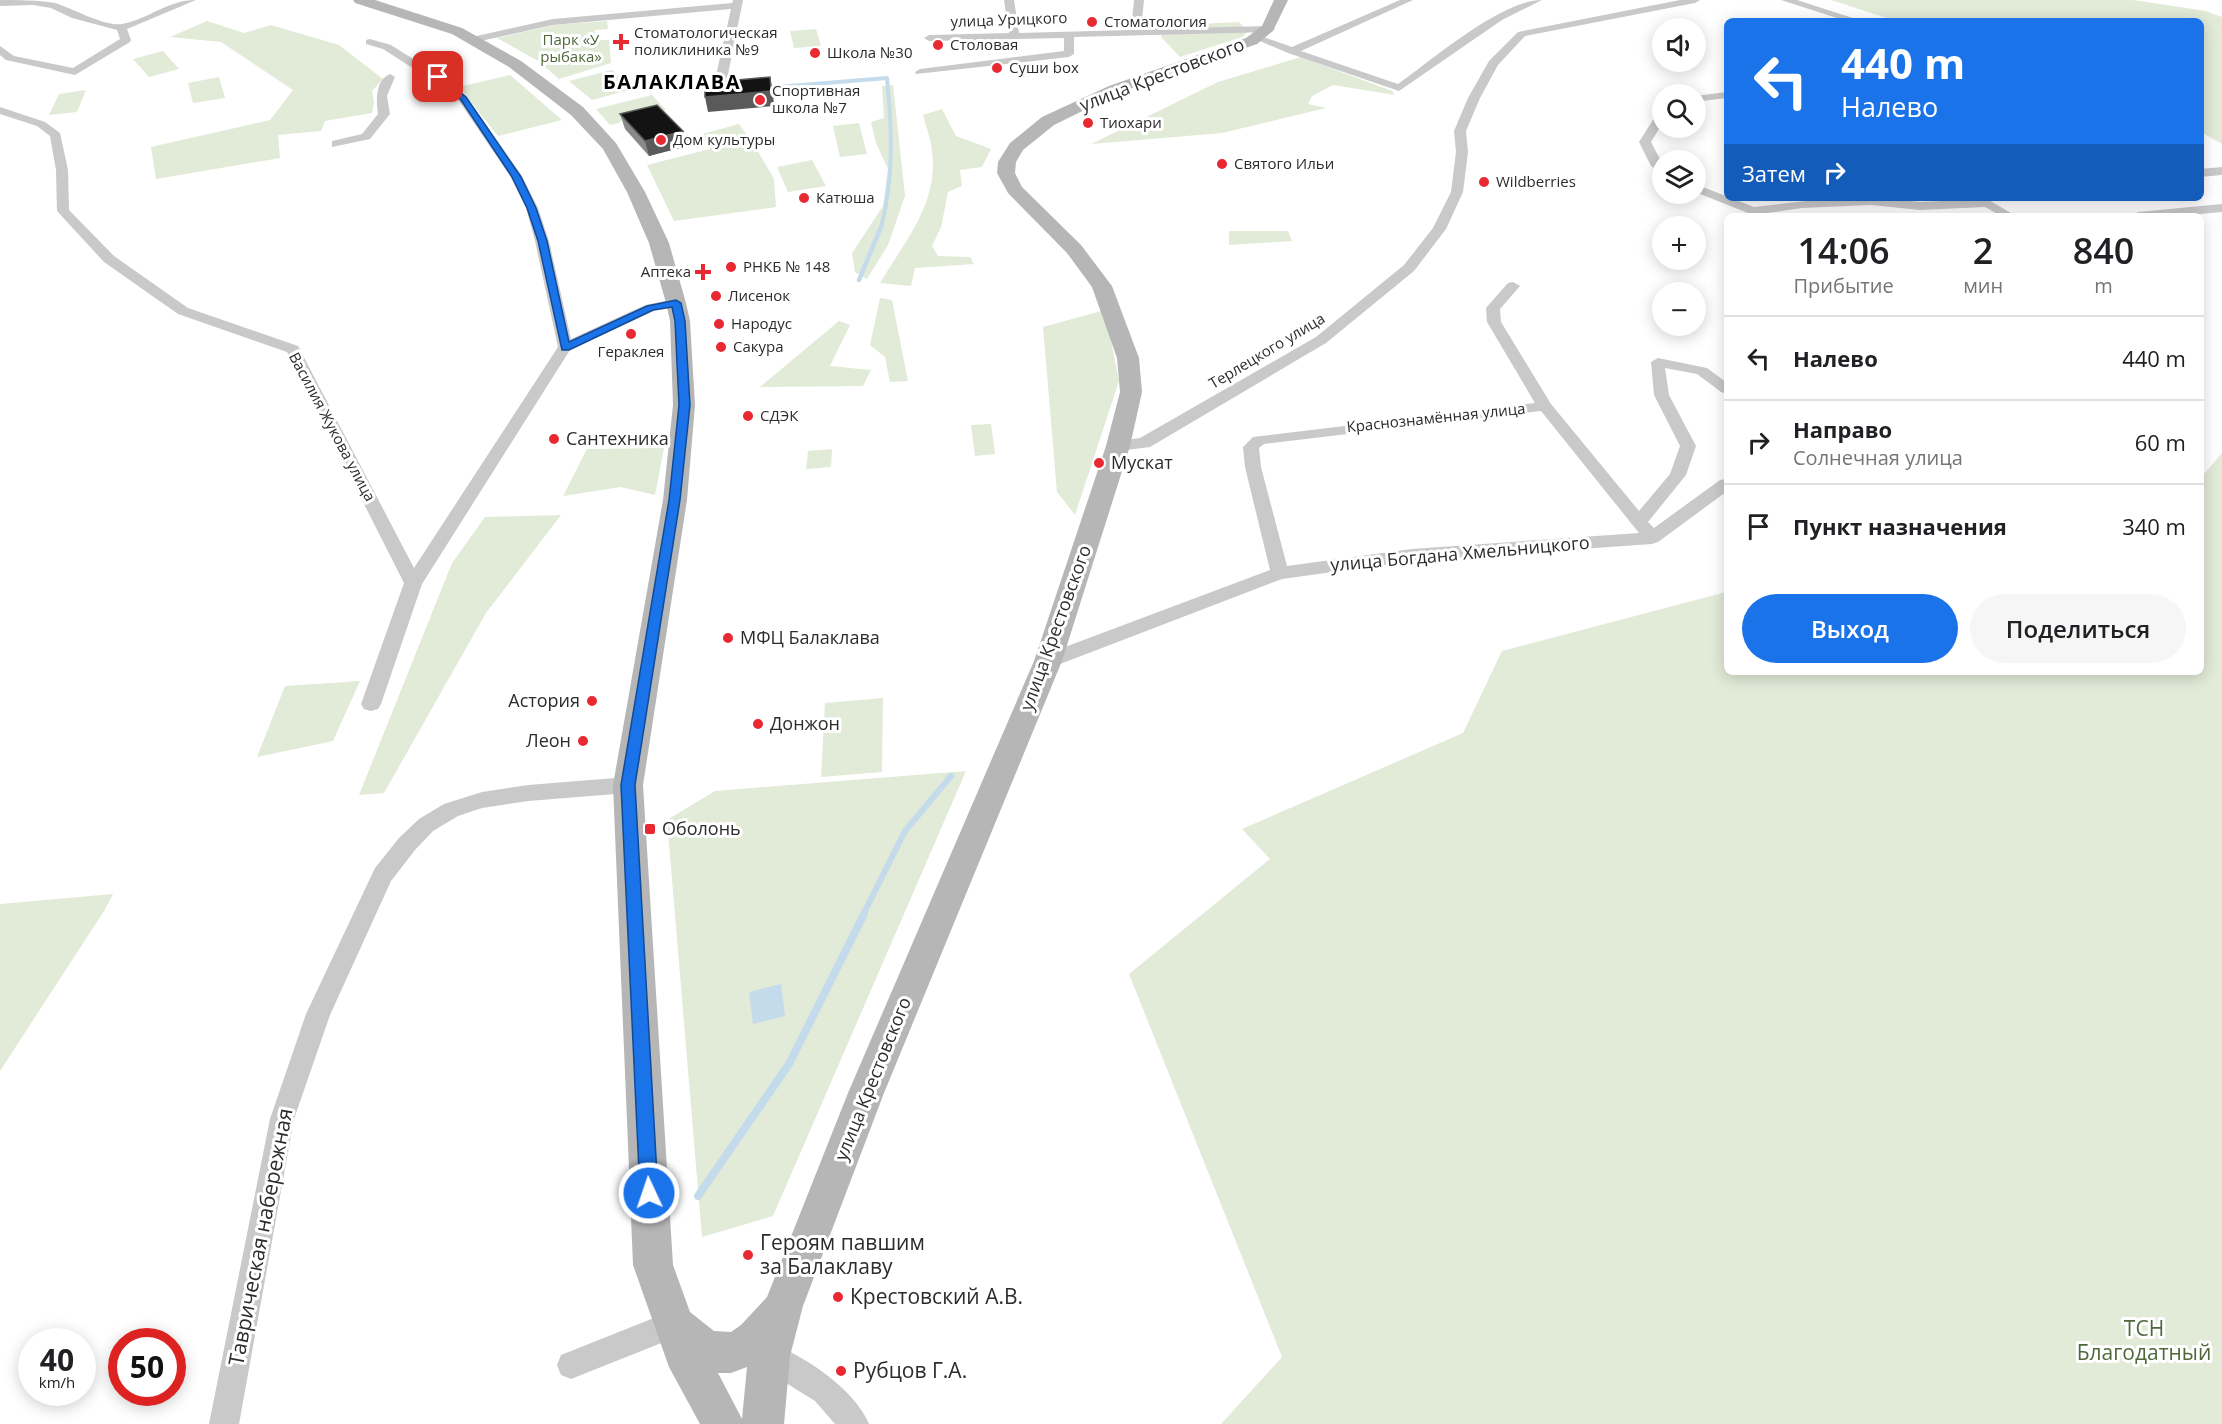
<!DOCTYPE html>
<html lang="ru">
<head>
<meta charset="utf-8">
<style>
  :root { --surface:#fff; --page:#f6f6f6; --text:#202124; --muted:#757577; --line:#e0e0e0; --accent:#1a73e8 }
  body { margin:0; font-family:"Open Sans",sans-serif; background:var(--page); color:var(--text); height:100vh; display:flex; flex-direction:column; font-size:22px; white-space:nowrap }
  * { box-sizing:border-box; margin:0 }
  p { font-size:20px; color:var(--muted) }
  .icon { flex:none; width:33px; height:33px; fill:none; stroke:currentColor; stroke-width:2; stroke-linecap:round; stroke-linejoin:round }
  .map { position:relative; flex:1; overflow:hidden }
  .side { position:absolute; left:1724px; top:213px; width:480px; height:462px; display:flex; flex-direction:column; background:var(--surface); border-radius:9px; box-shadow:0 3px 15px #0003 }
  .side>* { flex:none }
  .top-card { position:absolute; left:1724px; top:18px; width:480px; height:183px; border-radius:9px; box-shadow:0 3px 15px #0003; background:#1a73e8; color:#fff; overflow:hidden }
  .buttons { position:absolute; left:1652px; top:18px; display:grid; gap:12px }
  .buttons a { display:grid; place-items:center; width:54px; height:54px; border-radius:50%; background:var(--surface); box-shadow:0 3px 15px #0003; font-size:30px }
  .speed { position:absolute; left:18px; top:1328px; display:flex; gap:12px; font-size:30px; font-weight:700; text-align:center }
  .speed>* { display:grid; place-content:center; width:78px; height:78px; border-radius:50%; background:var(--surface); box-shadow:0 3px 15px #0003; line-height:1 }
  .speed small { font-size:15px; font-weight:400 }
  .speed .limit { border:9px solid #d22; background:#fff; color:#111 }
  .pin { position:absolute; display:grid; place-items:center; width:51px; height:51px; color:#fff; margin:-26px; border-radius:12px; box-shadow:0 3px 9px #0006 }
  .me { position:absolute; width:66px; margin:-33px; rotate:357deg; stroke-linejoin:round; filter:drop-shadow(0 0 4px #0008) }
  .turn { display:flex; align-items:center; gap:21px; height:126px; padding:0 18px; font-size:27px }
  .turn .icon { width:78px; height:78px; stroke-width:2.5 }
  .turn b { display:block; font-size:42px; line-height:51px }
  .then { display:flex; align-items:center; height:57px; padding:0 18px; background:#0003; gap:12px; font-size:22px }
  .eta { display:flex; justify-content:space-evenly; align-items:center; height:102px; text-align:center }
  .eta b { font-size:36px; font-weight:600; line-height:42px }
  .button { display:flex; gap:12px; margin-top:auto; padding:12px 18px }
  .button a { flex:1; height:69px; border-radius:36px; background:var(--accent); color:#fff; font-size:24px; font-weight:600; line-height:69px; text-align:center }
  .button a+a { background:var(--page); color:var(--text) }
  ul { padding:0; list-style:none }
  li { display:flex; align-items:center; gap:18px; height:84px; padding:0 18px; border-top:2px solid var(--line) }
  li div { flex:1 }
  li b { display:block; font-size:22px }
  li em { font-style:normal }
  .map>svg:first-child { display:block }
</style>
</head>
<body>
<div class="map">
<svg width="2222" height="1424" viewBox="0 0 2222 1424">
  <rect width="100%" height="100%" fill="#fff"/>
  <!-- green -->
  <path fill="#e2ead8" d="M1831,0H2133L2206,11L2222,17V144L2201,132L2200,21H1896Z
    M207,21L244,33L271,25L339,45L383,79L372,91L374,102L372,113L325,121L321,131L278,135L280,158L156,179L151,147L270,120L293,90L221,42L170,37Z
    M607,21L608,29L595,30L596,40H609L611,63L559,79L538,61L497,38L555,25Z
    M1239,22L1248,31L1242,37L1180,57L1161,37L1163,26Z
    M816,29L821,46L794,48L790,31Z
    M163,51L179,69L149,77L133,59Z
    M1301,57L1392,91L1395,95L1333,85L1312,96L1308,104L1326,108L1222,133L1091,144L1218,82Z
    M612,70L633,89L592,100L569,81Z
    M510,75L562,120L498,136L459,87Z
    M219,77L225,98L193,103L188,83Z
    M893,85L905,196L888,245L867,279L855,272L852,253L883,206L888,169L876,143L871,122L884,118L882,86Z
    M86,90L77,112L49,115L59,94Z
    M652,95L666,110L625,116L619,123L610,125L596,109Z
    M942,109L956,136L991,149L982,167L960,170L962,186L948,192L941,227L932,246L938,256L970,257L974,264L915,268L911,286L880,283C905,241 939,203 932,151C931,139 926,127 923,115Z
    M859,123L867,154L840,157L833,126Z
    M739,124L756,148L774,179L776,207L674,221L647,165L710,149L702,134Z
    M812,160L826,186L788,192L777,167Z
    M1229,231H1288L1292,241L1229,245Z
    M880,298L892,300L908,381L890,382L885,357L870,345Z
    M1105,310L1119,381L1075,515L1057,492L1043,327Z
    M839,321L850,325L830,366L871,370L863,386L760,387Z
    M991,424L995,454L975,456L971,425Z
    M664,448L655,495L621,487L563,496L587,449Z
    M832,449L831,467L806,469L808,451Z
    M2222,453V1424H1221L1282,1357L1129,974L1270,859L1242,829L1463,733L1502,651L1726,592V672H2200L2201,473H2205Z
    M561,515L486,613L384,793L359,795L452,563L485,517Z
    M360,681L333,741L257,757L285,686Z
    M883,698L882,772L821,777L825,703Z
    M966,771L773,1216L702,1237L667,820L715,791Z
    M113,894L104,911L0,1071V904Z"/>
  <!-- water -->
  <path fill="#c4dbeb" d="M781,984L785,1016L753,1024L749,992Z"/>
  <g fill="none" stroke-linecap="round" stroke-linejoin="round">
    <!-- stream-far3 -->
    <path stroke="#c4dbeb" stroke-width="4" d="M765,88L887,78C892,130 894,178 881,228"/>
    <!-- stream-far2 -->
    <path stroke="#c4dbeb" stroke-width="4.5" d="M859,280L881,227"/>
    <!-- stream-far1 -->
    <path stroke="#c4dbeb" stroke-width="6" d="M863,915L905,831L951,776"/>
    <!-- stream -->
    <path stroke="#c4dbeb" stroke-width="8" d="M698,1196L789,1064L864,914"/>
    <!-- street -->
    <path fill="#c9c9c9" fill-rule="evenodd" d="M0,0C18,0 38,0 55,3C72,8 105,27 122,24C147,20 167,0 196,0L127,29L131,40L130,42L75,75L6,60L0,55V46L14,56L73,68L120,39L117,30L72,18L51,8L33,5L0,6Z
      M733,0H743L725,89L719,92L713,89L731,9L553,25L472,43L467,40L472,37L553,19L732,3Z
      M1004,0H1014L1019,33L1131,30L1134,0H1144L1141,29L1270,26L1275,29L1270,32L1074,37V54L1069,57L916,74L915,72L920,69L1064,51V38L929,41L924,38L929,35L1009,33Z
      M1400,0H1413L1301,51L1398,84C1432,60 1501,0 1542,0L1502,20L1399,91L1288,53L1253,38L1258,35L1292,47Z
      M1680,0H1700L1695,3L1525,36L1498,65L1480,98L1466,131L1468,152L1463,192L1446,229L1414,271L1326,343L1150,447L1118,451L1112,450L1110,446L1112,442L1140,438L1316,337L1404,265L1433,228L1451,192L1456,152L1454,131L1468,98L1489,61L1518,32Z
      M1781,0H1797L1862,21H1846Z
      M370,39L391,45L418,62L430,65L467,97L522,176L538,208L549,241L571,339L645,305L676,299L683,303L681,306L654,311L570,350L422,584L381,704L378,709L371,711L364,709L361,704L404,583L287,352L178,314L104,262L57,211L56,170L50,136L37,126L0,114V107L45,122L60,133L68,170L69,210L114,256L188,308L298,346L414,568L558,347L535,241L526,208L510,176L459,101L423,70L411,67L383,49L366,44V40Z
      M390,74L395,77L387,96L390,114L370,139L332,147V141L362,134L378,114C376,101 375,80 390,74Z
      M1726,92V98L1695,102V96Z
      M1662,111V124L1651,142L1662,163V173L1651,166L1639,142L1658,112Z
      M2222,167V175L2200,177V169Z
      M1695,184L1754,207L1833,198H1879L1920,202L1987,199L2016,216H2001L1985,207L1920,210L1871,205L1802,208L1753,215L1695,192Z
      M2222,204V212L2178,216H2132L2138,212Z
      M1513,282L1520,286L1500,309L1501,322L1551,404L1639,511L1670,474L1680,446L1654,395L1651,362L1658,358L1707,368L1726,382V394L1721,392L1697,374L1665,368L1669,395L1696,446L1686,475L1648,522L1654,528L1720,480L1726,479V492L1658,542L1652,544L1412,561L1282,579L1055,666L1048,668L1041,666L1039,661L1041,656L1270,570L1245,467L1243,447L1253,437L1535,403L1487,322L1486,308L1508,283ZM1541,411L1639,533L1412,549L1287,566L1261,467L1259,448L1264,444Z
      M628,777L635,779L638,785L635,791L628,793L528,801L482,808L458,816L433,831L415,850L391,881L330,1015L294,1119L239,1424H209L270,1119L306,1014L375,868L399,838L419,819L444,804L482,792L528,785Z
      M674,1310L684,1314L688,1324L684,1334L571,1379L561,1375L557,1365L561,1355Z
      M769,1342C804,1356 854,1388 869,1424H835L815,1401L759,1366L755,1356L759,1346Z"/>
    <!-- secondary -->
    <path fill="#b6b6b6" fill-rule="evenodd" d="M353,0H375L462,28L521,61L583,107L616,143L645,192L669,243L686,303L690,321L695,405L687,500L643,785L673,1265L690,1312L714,1331L731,1332L741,1325L767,1297L848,1093L1034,661L1106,446L1120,392L1117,358L1092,287L1067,253L1008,193L997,173L998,162L1010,143L1042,117L1109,86L1246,38L1262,26L1274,0H1288L1273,31L1257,44L1121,92L1054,125L1023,150L1016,162L1015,173L1022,187L1081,245L1112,286L1139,358L1142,392L1130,446L1062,661L884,1093L803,1306L790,1356L784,1424H700L669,1367L633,1265L613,785L663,500L673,405L670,321L666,303L649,243L627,192L603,149L571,115L509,67L452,34L355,3ZM747,1367L742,1419L718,1373H731Z"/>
  </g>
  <!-- wall -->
  <path fill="#898989" d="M620,114L683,131L687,146L649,156L625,129Z"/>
  <!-- shaded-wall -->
  <path fill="#5a5a5a" d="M770,77L773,92L774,106L708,112L705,97Z
    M683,131L687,146L649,156L645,141Z"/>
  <!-- building -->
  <path fill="#131313" stroke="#5a5a5a" stroke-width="1.5" d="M770,77L771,91L705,97V83Z
    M657,105L683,131L645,141L620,114Z"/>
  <!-- route -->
  <path fill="#1a73e8" stroke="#114b97" stroke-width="1.5" d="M436,76H441L466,97L521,177L536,208L547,241L569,342L647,306L676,300L681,303L685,321L690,405L680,500L635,785L658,1193L656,1199L649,1202L643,1199L640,1193L621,785L669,500L679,405L675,321L672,307L653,310L569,350H562L538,241L527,208L512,177L461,100L436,79Z"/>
  <!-- markers -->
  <g fill="#e82932" stroke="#fff" stroke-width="2">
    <circle cx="1092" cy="22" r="6"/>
    <path d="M618 33h6v6h6v6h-6v6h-6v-6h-6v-6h6z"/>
    <circle cx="938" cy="45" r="6"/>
    <circle cx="815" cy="53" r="6"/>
    <circle cx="997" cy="68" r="6"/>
    <circle cx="760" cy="100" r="6"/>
    <circle cx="1088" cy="123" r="6"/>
    <circle cx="661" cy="140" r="6"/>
    <circle cx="1222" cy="164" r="6"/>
    <circle cx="1484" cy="182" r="6"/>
    <circle cx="804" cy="198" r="6"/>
    <circle cx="731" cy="267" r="6"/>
    <path d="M700 263h6v6h6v6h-6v6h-6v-6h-6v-6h6z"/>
    <circle cx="716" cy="296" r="6"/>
    <circle cx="719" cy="324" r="6"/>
    <circle cx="631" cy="334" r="6"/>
    <circle cx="721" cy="347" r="6"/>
    <circle cx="748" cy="416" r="6"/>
    <circle cx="554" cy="439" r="6"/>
    <circle cx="1099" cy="463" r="6"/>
    <circle cx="728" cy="638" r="6"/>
    <circle cx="592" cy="701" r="6"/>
    <circle cx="758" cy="724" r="6"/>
    <circle cx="583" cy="741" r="6"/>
    <rect x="644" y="823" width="12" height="12" rx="3"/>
    <circle cx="748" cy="1255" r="6"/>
    <circle cx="838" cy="1297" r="6"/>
    <circle cx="841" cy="1371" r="6"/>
  </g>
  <g text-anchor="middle" stroke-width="6" stroke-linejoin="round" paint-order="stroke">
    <!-- far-street labels -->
    <g font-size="15" fill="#2c2c2c" stroke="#fff">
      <text transform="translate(1009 20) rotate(-2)" y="5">улица Урицкого</text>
      <text transform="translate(1267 351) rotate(-31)" y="5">Терлецкого улица</text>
      <text transform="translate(1436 418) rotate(-6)" y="5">Краснознамённая улица</text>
      <text transform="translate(332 427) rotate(62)" y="5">Василия Жукова улица</text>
    </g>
    <!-- far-poi labels -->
    <g font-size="15" fill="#2c2c2c" stroke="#fff" text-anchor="start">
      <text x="1104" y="27">Стоматология</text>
      <text x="634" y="38">Стоматологическая<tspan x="634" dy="17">поликлиника №9</tspan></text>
      <text x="950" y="50">Столовая</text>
      <text x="827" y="58">Школа №30</text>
      <text x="1009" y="73">Суши box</text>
      <text x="772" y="96">Спортивная<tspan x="772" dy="17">школа №7</tspan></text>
      <text x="1100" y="128">Тиохари</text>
      <text x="673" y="145">Дом культуры</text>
      <text x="1234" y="169">Святого Ильи</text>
      <text x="1496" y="187">Wildberries</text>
      <text x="816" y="203">Катюша</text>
      <text x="743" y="272">РНКБ № 148</text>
      <text x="691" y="277" text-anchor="end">Аптека</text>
      <text x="728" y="301">Лисенок</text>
      <text x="731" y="329">Народус</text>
      <text x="733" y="352">Сакура</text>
      <text x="631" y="357" text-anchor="middle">Гераклея</text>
      <text x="760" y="421">СДЭК</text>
    </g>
    <!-- far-park labels -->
    <g font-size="15" fill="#4e6839" stroke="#fff">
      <text x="571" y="45">Парк «У<tspan x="571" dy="17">рыбака»</tspan></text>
    </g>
    <!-- street labels -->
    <g font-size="18" fill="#2c2c2c" stroke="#fff">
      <text transform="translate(1162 75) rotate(-21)" y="6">улица Крестовского</text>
      <text transform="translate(1460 554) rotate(-5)" y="6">улица Богдана Хмельницкого</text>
      <text transform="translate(1056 628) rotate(-70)" y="6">улица Крестовского</text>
      <text transform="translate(873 1079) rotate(-68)" y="6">улица Крестовского</text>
    </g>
    <!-- poi labels -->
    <g font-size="18" fill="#2c2c2c" stroke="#fff" text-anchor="start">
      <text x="566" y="445">Сантехника</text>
      <text x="1111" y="469">Мускат</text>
      <text x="740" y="644">МФЦ Балаклава</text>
      <text x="580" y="707" text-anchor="end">Астория</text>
      <text x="770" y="730">Донжон</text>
      <text x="571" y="747" text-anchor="end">Леон</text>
      <text x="662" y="835">Оболонь</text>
    </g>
    <!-- far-district labels -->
    <g font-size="20" font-weight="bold" letter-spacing="1.5" fill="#000" stroke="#fff">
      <text x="672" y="89">БАЛАКЛАВА</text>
    </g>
    <!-- near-street labels -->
    <g font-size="21" fill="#2c2c2c" stroke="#fff">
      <text transform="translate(261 1237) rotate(-79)" y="7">Таврическая набережная</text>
    </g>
    <!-- near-poi labels -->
    <g font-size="21" fill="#2c2c2c" stroke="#fff" text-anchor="start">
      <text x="760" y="1250">Героям павшим<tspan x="760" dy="24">за Балаклаву</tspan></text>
      <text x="850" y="1304">Крестовский А.В.</text>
      <text x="853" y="1378">Рубцов Г.А.</text>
    </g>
    <!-- near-park labels -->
    <g font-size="21" fill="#4e6839" stroke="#fff">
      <text x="2144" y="1336">ТСН<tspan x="2144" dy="24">Благодатный</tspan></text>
    </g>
  </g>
</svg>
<div class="buttons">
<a><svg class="icon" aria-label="sound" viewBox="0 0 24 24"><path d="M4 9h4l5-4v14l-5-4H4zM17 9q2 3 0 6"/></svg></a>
<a><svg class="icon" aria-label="search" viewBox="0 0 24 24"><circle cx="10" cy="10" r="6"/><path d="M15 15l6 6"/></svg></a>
<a><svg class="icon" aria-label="layers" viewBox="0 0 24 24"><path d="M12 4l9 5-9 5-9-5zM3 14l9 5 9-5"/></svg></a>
<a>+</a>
<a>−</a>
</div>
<div class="speed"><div>40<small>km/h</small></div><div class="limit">50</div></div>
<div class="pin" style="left:438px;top:77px;background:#d93025"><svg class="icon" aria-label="arrive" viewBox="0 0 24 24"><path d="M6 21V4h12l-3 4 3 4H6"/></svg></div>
<svg class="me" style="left:649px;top:1193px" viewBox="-20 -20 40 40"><circle r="17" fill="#1a73e8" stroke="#fff" stroke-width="3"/><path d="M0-11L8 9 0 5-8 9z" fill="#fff"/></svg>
<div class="top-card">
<div class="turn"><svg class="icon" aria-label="left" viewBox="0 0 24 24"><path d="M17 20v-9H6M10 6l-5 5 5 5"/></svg><div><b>440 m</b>Налево</div></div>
<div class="then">Затем<svg class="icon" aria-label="right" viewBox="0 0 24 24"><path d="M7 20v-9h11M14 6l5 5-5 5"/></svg></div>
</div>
<section class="side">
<div class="eta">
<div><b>14:06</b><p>Прибытие</p></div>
<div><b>2</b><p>мин</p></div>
<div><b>840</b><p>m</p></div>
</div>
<ul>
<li><svg class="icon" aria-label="left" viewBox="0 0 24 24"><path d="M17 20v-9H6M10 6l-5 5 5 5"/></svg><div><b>Налево</b></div><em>440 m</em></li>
<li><svg class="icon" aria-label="right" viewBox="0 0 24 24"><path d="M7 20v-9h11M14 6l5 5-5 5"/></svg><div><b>Направо</b><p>Солнечная улица</p></div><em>60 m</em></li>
<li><svg class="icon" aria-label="arrive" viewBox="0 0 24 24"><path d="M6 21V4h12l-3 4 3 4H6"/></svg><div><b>Пункт назначения</b></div><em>340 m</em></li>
</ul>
<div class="button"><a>Выход</a><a>Поделиться</a></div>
</section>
</div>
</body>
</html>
